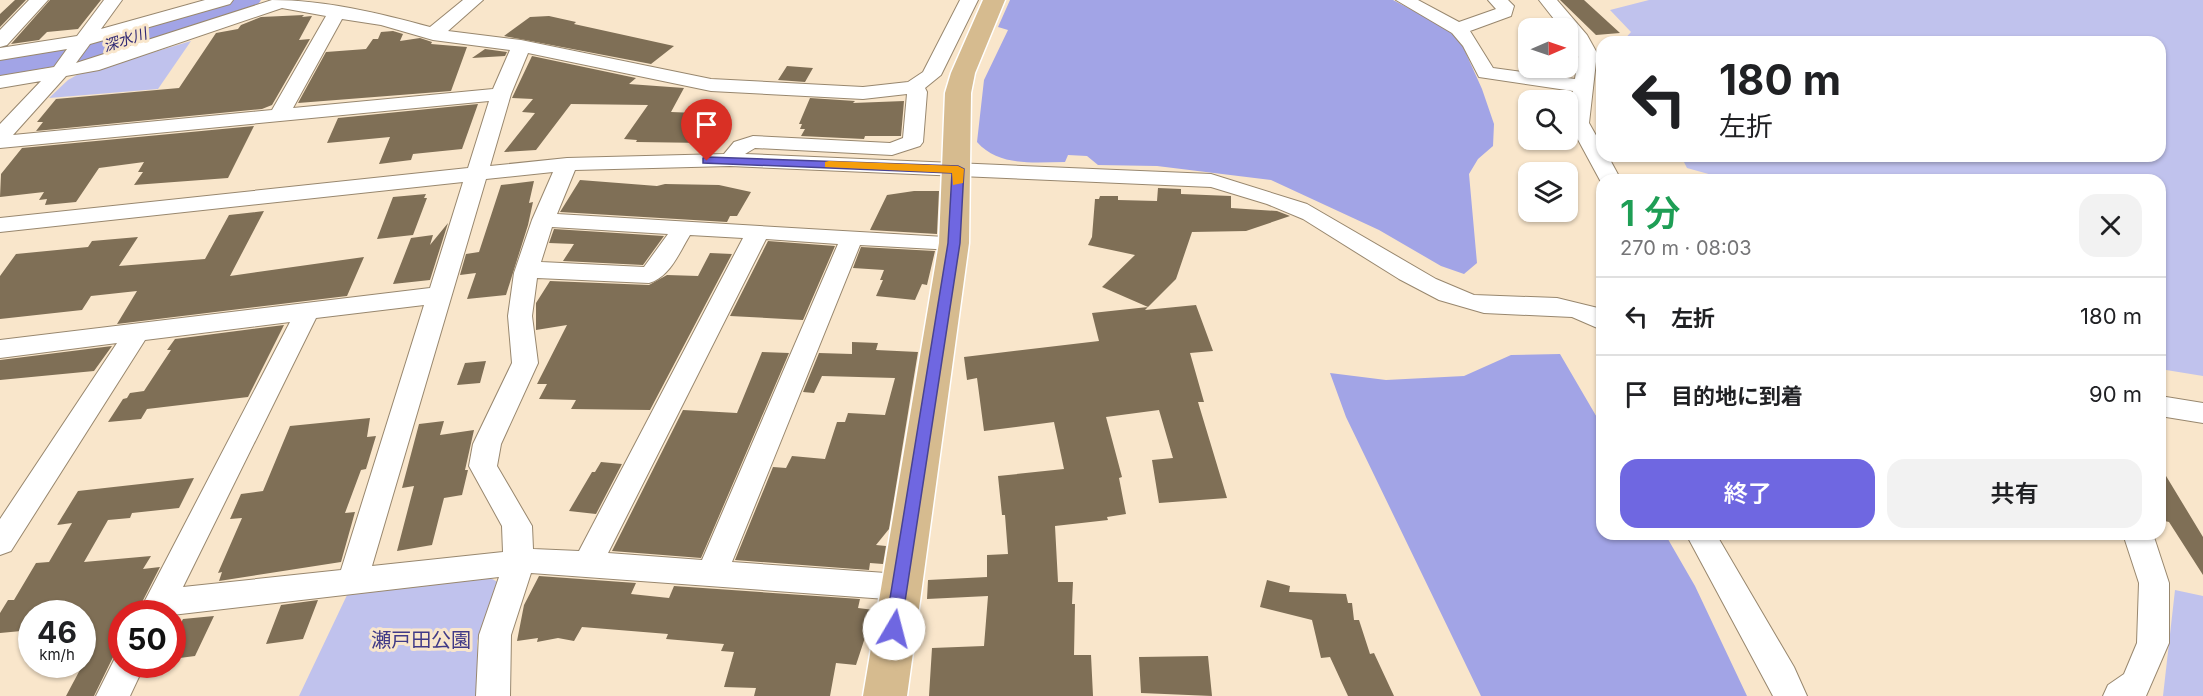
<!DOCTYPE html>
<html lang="ja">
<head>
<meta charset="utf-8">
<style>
  :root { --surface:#fff; --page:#f2f2f2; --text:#202124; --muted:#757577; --line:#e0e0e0; --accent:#6f67e1 }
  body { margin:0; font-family:Inter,"Noto Sans JP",sans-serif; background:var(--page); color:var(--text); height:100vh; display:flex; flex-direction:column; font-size:22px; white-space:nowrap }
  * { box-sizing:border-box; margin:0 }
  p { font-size:20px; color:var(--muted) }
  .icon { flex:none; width:33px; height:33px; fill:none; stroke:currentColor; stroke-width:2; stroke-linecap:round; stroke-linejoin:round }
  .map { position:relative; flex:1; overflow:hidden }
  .drawer { position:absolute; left:1596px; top:174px; width:570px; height:366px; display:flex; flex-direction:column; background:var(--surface); border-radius:18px; box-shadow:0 2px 4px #0004 }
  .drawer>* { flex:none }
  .guide { position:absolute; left:1596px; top:36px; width:570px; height:126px; border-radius:18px; box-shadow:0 2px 4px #0004; background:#fff; color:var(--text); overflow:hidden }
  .needle { width:39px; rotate:88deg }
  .fabs { position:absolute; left:1518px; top:18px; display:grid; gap:12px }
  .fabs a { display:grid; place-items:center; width:60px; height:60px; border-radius:12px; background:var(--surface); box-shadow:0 2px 4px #0004; font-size:30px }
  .speed { position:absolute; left:18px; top:600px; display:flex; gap:12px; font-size:30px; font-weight:700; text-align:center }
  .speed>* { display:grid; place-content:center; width:78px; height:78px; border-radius:50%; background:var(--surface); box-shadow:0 2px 4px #0004; line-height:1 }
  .speed small { font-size:15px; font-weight:400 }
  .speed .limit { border:9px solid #d22; background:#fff; color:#111 }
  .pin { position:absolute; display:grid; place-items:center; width:51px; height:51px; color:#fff; margin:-62px -26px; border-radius:50% 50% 50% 0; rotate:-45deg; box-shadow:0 0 6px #0007 }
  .pin .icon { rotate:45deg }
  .me { position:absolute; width:66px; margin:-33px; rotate:8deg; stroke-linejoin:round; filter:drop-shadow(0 0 4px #0008) }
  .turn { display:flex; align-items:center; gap:21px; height:126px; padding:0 24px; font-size:27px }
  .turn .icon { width:78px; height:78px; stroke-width:2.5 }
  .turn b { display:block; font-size:42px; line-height:51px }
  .round { display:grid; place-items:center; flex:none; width:63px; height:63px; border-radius:18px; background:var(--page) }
  .overview { display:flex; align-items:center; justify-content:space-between; height:102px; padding:0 24px }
  h1 { font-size:36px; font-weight:600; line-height:45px; color:#1e9e55 }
  .primary-button { display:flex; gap:12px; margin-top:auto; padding:12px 24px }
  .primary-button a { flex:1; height:69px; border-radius:18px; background:var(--accent); color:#fff; font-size:24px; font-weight:600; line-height:69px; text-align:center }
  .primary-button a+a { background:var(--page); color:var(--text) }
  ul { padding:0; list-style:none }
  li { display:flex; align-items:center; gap:18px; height:78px; padding:0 24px; border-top:2px solid var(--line) }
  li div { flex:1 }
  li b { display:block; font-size:22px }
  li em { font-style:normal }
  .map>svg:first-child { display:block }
</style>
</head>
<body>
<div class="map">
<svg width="2203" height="696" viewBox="0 0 2203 696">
  <rect width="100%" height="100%" fill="#f9e6cb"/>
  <!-- green -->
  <path fill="#c0c2ed" d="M1649,0H2203V376L2160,369V180H1730L1687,168L1681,156H2160V42H1622L1631,32L1610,10Z
    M191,41L158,89L49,98L68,80L77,75Z
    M487,576L501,584L477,641L479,696H299L348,593Z
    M2175,590L2203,596V696H2163Z"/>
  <!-- water -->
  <path fill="#a2a4e6" d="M1010,0H1393L1441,25L1460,40L1482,89L1494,124L1493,146L1478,159L1469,174L1477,263L1464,274L1441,266L1379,230L1271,180L1157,166L1098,165L1087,156L1068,155L1065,162C1034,162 999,167 977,142L984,80L1008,30L998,27Z
    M1560,354L1602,426V534H1665L1695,586L1747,696H1481L1346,417L1330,373L1386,380L1464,376L1511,355Z"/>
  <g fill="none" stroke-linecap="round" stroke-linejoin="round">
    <!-- river -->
    <path fill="#a2a4e6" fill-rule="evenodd" d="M218,0H261L257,6L101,58L0,76V58L85,43Z"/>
  </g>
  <!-- building -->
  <path fill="#7f6f56" d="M15,0H26L0,27V14Z
    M50,0H101L78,29L47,32L39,40L11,44Z
    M1560,0H1584L1620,33L1596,35Z
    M304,15L302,17L312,16L299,40L310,39L272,105L262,109L36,131L43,122H37L56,99L179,88L216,33L238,29L241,25L261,17Z
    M549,16L576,22L574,24L674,46L651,64L504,36L530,17Z
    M393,31L403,34L400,41L420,38L432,42L431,44L467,47L451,91L298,103L326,52L366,49L373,39H378L381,32Z
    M485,49L507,52L505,56L472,58Z
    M532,56L636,78L629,84L684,88L671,112L721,114L706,143L636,142L637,140L624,139L648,105L571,104L536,150L504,152L535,113L522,112L533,99L512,98Z
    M787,66L813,68L805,82L778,80Z
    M810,98L855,101L853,103L904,101L901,136H865L864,139L801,136L805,129H800L802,124H799Z
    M478,104L462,149L413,154L411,160L379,164L390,137L327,143L338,118Z
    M254,126L228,178L134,185L143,172H138L144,162L99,168L76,202L45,205L47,199L39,200L44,192L0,197L1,174L22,148Z
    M580,180L657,186L665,184L719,185L751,192L737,216H730L727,222L560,212Z
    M534,181L529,203L533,202L528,225L506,295L467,299L476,273L460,275L466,254L479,252L501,185Z
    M1158,188L1181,189V194L1231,196V208L1277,211L1290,216L1246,231L1192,232L1176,279L1145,310L1196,305L1213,351L1190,353L1204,402H1198L1227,498L1159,503L1152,460L1173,458L1159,410L1106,417L1122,477L1119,478L1126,514L1107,517L1108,520L1055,526L1058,582H1073L1072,604H1075L1074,655H1091L1093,696H929L932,648L984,646L988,596L927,599L928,580L987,577V555L1008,554L1005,515H1002L998,476L1064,469L1054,422L984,431L977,378L967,380L964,357L1099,341L1092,313L1148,307L1102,287L1135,255L1088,245L1092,237L1095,199H1099L1100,196H1118V200L1157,201Z
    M914,191H939L937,234L870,230L887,195Z
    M426,194L424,198H427L413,235L377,239L393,197Z
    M264,211L230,276L364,257L347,296L117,324L137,291L91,296L82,310L0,319V276L16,254L88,247L92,241L138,237L119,266L205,259L229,215Z
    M448,223L430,280L393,284L411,238L433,235L430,245Z
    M554,229L664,236L643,265L563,261L574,244L549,243Z
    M768,241L835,246L803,320L730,316Z
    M861,247L935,251L927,285L922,284L915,300L876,296L883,280H880L884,270L853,268Z
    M710,253L732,254L650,410L571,409L576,400L539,399L547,384H537L567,325L536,330V303L550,281L649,285L667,275L698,276Z
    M284,325L248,397L147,409L141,419L108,422L123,399L127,398L130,393L144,391L171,350H167L175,339Z
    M852,342L878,343L876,350L918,352L889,529L876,545L886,546L883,564L870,563L869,570L735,560L773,467L786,468L792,456L825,459L837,422H845L848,413L885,415L895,378L822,376L814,393L803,392L819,353L852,354Z
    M112,346L94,371L0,380V360Z
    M762,352L789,353L701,558L612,551L683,410L737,413Z
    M486,361L480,383L457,385L465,363Z
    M370,418L367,437L376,436L366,469L361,470L345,513L355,512L341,562L219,581L222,572L218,573L242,518L230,519L241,494L263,491L290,426Z
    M444,421L440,435L474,430L465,470H468L462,495L444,498L432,545L397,551L414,486L402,488L419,424Z
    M601,462L622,464L596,514L569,511L592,472H595Z
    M2160,466L2203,537V575L2169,522L2160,520Z
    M194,478L179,508L132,513L130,518L108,520L84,562L151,556L143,569L160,567L136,614H122V650L115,653L94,696H66L82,666V614H32V630L0,633V613L8,600H14L36,563L49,562L72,523L57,525L78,491Z
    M539,576L636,583L631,594L669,598L674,586L860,599L858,608L874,610L856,665L836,663L830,696H754L756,688L724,687L734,652L721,651L724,644L666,639L668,634L582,627L574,641L558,638L537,642L538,638L517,641L524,605Z
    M1267,580L1290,586L1289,592L1346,594L1348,603H1352L1354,620H1359L1370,654L1374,653L1394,696H1348L1330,657L1321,658L1312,620L1260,607Z
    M318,600L303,639L266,644L281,605Z
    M214,616L195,656L172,659V639L183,619Z
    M1208,656L1212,696L1141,693L1139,657Z"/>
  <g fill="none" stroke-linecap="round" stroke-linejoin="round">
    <defs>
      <path id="minor" d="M29,0H48L7,45L0,47V30Z
        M104,0H122L101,29L205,0H233L230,4L90,44L76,63L272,0C324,0 379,13 430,27L463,0H483L448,31L521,40L711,79L863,87L908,82L923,72L960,0H978L941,75L925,88L927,92L923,142L920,146L892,155L755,148L745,154L1211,174L1307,204L1436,279L1474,295L1557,298L1598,308L1602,310V330L1572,317L1484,313L1439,300L1399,279L1303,219L1267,204L1211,187L730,166L575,170L557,214L962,238L966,243L962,248L954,250L860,245L732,562L900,574L911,578L915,587L911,596L900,600L531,573L511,635L510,696H476L479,635L499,577L172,615L138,614L290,322L145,340L11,551L0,555V519L117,343L0,358V340L430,288L463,182L0,232V218L468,168L489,101L0,148V124L41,81L0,88V76L54,67L67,49L0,60V48L77,36ZM282,8L326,16L272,110L13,135L66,76L99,70ZM342,19L381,25L433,40L510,50L493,89L293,108ZM528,53L711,91L863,99L907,94L903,138L890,143L753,136L734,142L724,154L567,158L490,166L511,94ZM553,172L532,220L514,273L508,316L512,363L473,444L469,466L502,526L503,552L372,566L486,179ZM552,227L668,234L644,267L541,262ZM690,235L743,238L579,551L533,549L532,526L497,466L501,444L538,363L532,316L537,278L649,283C670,277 679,253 690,235ZM766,239L838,244L702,560L608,553ZM424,305L341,570L183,587L316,318Z
        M1396,0H1418L1459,22L1496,9L1488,0H1508L1514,6L1511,16L1470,31L1493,68L1575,79C1576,70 1580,58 1577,50C1575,41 1568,38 1568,28H1561L1539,0H1557L1587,35L1597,53L1589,123L1602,146V156H1608L1621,180H1602V184L1569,123L1573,91L1479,77L1463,46L1452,33Z
        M2160,396L2203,403V423L2160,416Z
        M1686,534H1716L1794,667L1807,696H1773Z
        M2123,534H2153L2169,583V643L2146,696H2103L2108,685L2124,674L2137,643L2139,583Z
        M122,652V664H145L130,696H96L117,654Z"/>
      <path id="major" d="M983,0H1005L975,73L971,93L969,243L907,696H863L939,243L945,93L951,73Z"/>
    </defs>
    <!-- minor casing -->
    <use href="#minor" stroke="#98876e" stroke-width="2"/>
    <!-- major casing -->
    <use href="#major" stroke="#fff" stroke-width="3"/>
    <!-- minor -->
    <use href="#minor" fill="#fff" fill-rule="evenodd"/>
    <!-- major -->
    <use href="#major" fill="#d6bb8f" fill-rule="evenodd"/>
  </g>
  <!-- route -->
  <path fill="#6f67e1" stroke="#484392" stroke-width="1.5" d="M707,157L958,166L964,169L960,243L900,634L894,636L888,634L885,629L948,243L952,173L703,163V158Z"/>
  <!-- slow -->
  <path fill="#f59e0b" d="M829,161L958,166L964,169L963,183L953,185L952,173L825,167V162Z"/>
  <g text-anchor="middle" stroke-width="6" stroke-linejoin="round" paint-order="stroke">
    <!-- far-water labels -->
    <g font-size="15" font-style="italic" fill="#312974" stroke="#f9e6cb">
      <text transform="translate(125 40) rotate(-18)" y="5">深水川</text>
    </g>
    <!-- near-park labels -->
    <g font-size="20" fill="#403a87" stroke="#f9e6cb">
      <text x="421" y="647">瀬戸田公園</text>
    </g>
  </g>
</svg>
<div class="fabs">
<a><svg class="needle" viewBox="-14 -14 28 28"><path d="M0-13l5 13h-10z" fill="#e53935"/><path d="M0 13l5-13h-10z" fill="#757577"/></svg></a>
<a><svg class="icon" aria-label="search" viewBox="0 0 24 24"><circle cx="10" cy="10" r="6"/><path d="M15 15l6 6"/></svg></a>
<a><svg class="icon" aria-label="layers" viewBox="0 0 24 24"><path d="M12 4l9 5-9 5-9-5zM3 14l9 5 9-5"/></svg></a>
</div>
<div class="speed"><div>46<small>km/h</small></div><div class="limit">50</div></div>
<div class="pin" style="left:707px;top:161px;background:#d93025"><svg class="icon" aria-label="arrive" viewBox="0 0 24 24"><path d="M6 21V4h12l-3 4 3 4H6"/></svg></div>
<svg class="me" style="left:894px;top:629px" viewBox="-20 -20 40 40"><circle r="19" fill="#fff"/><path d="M0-13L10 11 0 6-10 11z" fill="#6f67e1"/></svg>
<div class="guide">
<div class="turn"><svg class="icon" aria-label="left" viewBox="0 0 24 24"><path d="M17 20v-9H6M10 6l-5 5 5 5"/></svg><div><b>180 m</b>左折</div></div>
</div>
<section class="drawer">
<div class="overview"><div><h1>1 分</h1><p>270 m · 08:03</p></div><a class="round"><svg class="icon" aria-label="close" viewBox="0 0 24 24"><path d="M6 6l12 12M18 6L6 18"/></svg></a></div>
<ul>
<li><svg class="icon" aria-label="left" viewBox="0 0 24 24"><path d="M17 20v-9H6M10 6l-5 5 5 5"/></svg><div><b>左折</b></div><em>180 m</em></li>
<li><svg class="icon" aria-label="arrive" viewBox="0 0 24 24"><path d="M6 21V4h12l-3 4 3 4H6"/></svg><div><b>目的地に到着</b></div><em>90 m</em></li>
</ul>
<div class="primary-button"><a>終了</a><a>共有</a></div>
</section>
</div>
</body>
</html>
